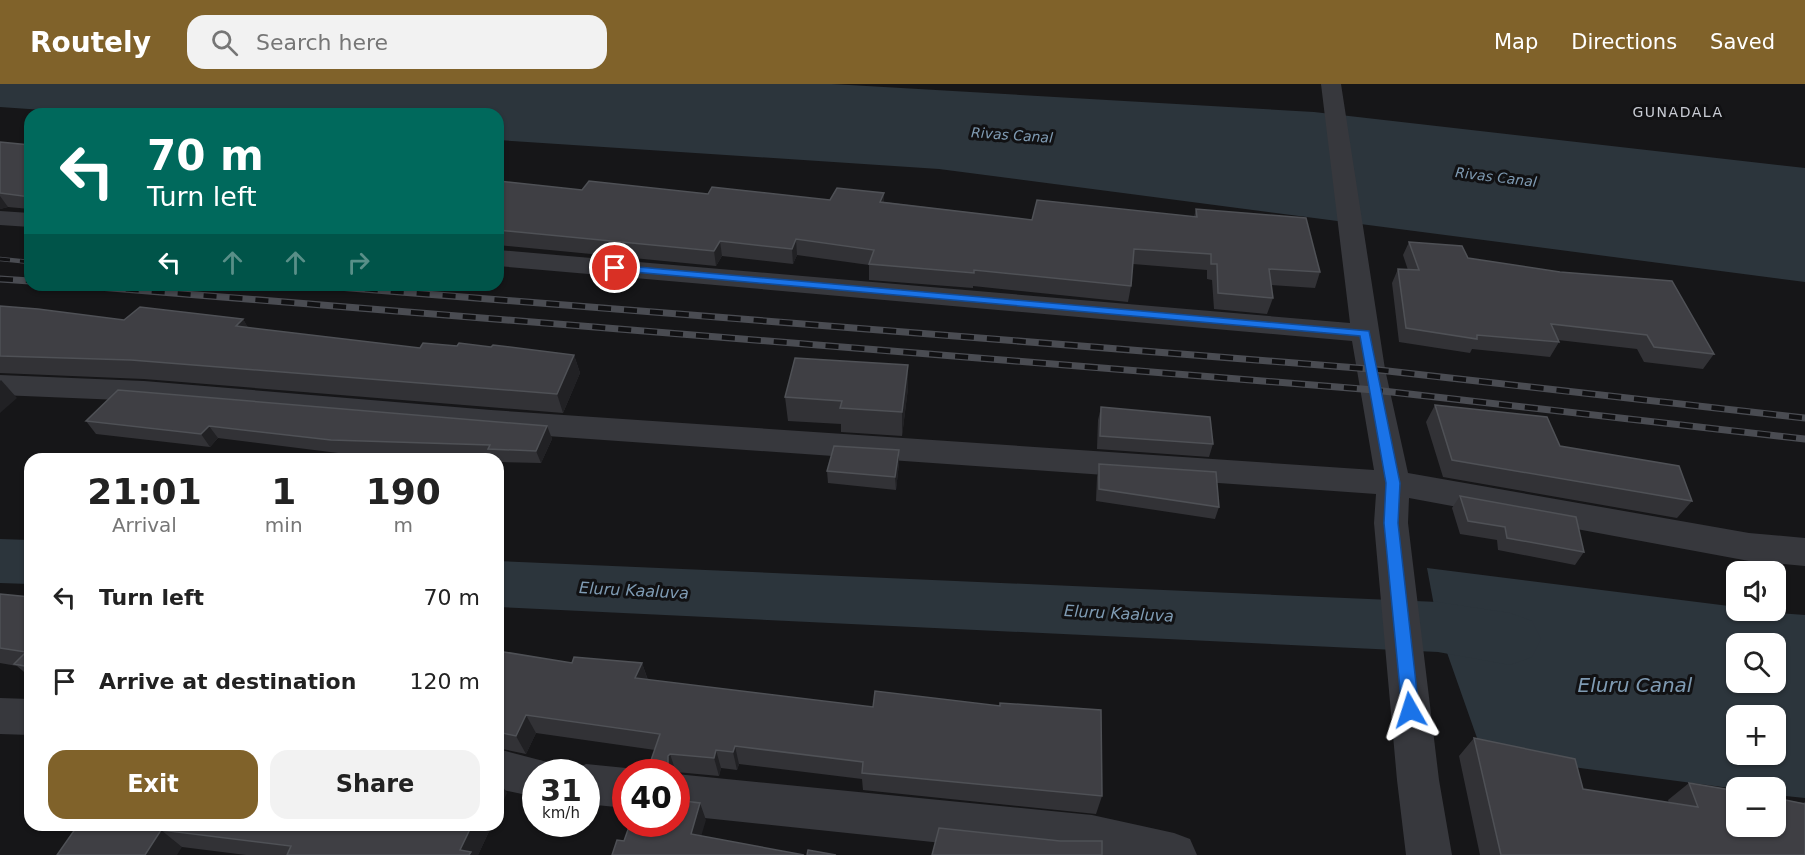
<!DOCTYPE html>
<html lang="en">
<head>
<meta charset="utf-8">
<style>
  :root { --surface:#fff; --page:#f2f2f2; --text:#222; --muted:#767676; --accent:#80622a }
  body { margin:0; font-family:"DejaVu Sans",sans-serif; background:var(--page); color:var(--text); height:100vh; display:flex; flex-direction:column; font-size:22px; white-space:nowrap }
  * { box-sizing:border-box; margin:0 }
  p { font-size:20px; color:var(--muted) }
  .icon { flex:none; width:33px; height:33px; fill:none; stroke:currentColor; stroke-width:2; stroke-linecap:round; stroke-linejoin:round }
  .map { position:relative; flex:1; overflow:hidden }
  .side { position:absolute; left:24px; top:369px; width:480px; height:378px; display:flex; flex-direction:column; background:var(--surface); border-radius:18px; box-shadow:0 2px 4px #0004 }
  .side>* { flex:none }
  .banner { position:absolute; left:24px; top:24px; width:480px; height:183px; border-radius:18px; box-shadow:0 2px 4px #0004; background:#00695c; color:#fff; overflow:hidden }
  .controls { position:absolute; left:1726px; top:477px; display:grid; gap:12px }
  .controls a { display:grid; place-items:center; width:60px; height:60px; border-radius:12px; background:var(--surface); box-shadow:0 2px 4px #0004; font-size:30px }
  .speed { position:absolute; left:522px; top:675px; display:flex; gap:12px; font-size:30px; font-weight:700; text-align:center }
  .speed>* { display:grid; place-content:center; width:78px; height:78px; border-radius:50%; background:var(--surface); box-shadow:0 2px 4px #0004; line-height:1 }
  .speed small { font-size:15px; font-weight:400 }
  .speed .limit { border:9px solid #d22; background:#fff; color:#111 }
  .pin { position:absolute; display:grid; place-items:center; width:51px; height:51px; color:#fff; margin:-26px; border:3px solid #fff; border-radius:50%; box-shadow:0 2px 6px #0007 }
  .me { position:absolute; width:66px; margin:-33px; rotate:354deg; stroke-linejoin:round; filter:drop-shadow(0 0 4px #0008) }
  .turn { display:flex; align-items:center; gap:21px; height:126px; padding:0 24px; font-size:27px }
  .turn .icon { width:78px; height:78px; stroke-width:2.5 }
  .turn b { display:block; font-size:42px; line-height:51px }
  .lanes { display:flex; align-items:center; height:57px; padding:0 24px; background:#0003; justify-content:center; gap:30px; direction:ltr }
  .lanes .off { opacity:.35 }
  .eta { display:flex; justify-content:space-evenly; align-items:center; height:102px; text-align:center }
  .eta b { font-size:36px; font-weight:700; line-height:42px }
  .primary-button { display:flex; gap:12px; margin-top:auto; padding:12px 24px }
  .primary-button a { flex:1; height:69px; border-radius:18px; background:var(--accent); color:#fff; font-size:24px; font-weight:700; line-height:69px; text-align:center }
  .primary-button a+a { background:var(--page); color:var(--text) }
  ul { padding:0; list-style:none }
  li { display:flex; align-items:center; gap:18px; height:84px; padding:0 24px }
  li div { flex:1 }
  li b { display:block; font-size:22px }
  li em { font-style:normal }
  header { display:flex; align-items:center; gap:36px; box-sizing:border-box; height:84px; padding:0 30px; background:var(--accent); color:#fff }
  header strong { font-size:28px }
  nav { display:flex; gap:33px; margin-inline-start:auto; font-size:21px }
  .search { width:420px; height:54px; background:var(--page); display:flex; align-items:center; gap:15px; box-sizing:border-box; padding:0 21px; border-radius:18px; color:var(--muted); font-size:22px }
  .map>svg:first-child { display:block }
</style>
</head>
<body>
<header>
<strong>Routely</strong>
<div class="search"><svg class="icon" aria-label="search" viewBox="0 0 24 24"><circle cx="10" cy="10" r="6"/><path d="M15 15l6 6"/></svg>Search here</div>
<nav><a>Map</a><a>Directions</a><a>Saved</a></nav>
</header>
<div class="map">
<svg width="1805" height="771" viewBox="0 0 1805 771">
  <rect width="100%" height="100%" fill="#161618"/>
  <!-- water -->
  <path fill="#2c353c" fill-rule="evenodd" d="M0,0H832L1314,28L1805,84V198L939,85L498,56V30H101L0,23Z
    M1427,484L1737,523V526L1805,531V714L1776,711V704L1737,705L1483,671L1438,543ZM1737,560H1776V598H1737ZM1737,632H1776V670H1737Z"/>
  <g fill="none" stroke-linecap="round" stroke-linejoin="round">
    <!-- canal -->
    <path fill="#2c353c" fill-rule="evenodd" d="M0,455L30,456V500L0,499Z
      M498,477L1438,518L1510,529L1532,537L1541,555L1532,573L1510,581L1438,568L498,523Z"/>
    <!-- minor -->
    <path fill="#37383d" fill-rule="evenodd" d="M1321,0H1341L1385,285L1408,389L1749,449L1805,454V482L1749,477L1409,414L1408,439L1439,696L1452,771H1406L1397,696L1374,439L1376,410L491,348L144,317L0,311V291L144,297L491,326L1374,386L1352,257L498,182V166L1350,239Z
      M0,127L30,129V143L0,141Z
      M0,614L30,615V651L0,650Z
      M498,665L551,679L555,688H536V713L498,705Z
      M586,680L626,684L638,688H626V724L586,720V688H570Z
      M676,690L1092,731L1174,749L1190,755L1197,771H1056L676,731Z"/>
    <defs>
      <path id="rail-far1" d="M0,175L30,178"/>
      <path id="rail" d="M0,195L30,197
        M74,201L1374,306L1805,355
        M313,201L1370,285L1805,334"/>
    </defs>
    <!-- rail-far1 casing -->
    <use href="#rail-far1" stroke="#4a4c52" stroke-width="4.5"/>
    <!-- rail casing -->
    <use href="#rail" stroke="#4a4c52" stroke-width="7"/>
    <!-- rail-far1 -->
    <use href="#rail-far1" stroke="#111113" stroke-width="3" stroke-dasharray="10" stroke-linecap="butt"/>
    <!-- rail -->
    <use href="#rail" stroke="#111113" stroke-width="4.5" stroke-dasharray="13" stroke-linecap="butt"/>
  </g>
  <!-- wall -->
  <path fill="#323236" d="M0,58L30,61V125L8,123L0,125Z
    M498,97L582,106L708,110L830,116L884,109V118L1032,136L1194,133L1196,125L1320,188L1315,204L1271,201L1273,214L1267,230L1214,225L1212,196L1207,195V186L1133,180L1131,202L1128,218L973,202V204L869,196V181L797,171L793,180L722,172L716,182L498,161Z
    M1409,158L1468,174L1714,270L1703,285L1644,278L1637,265L1558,256L1559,258L1550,273L1472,265L1470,269L1399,258L1392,199L1398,185L1408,186L1403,171Z
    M0,222L124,236L243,235L248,244L420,264L574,271L580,289L563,329L144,295L0,289Z
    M908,281V304L902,352L841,348V340L788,337L785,313Z
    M1435,321L1692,417L1677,434L1443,393L1426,338Z
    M1101,323L1213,360L1209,373L1097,365L1098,336Z
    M86,337L547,342L552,355L541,379L498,378V375H492V373L338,369L218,354L210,363L96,350Z
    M899,366V379L896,406L828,399L827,387Z
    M1099,380L1219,423L1215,435L1096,417L1097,393Z
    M1460,412L1584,468L1575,481L1498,466L1497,456L1460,450L1452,424Z
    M0,510L30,513V593L17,582L0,579Z
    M498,567L572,579H642L648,596L1102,712L1096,730L863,706L862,695L739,680L737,686L721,684L719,692L676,688L655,666L536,649L526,670L498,664Z
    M1474,654L1583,705L1669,719L1668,716L1689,699L1803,719L1805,718V771H1480L1459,672Z
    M78,741H492L478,771H246L182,763Z"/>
  <!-- shaded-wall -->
  <path fill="#212124" d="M884,109V125L880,118Z
    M0,112L8,123L0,125Z
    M796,155L797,171L793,180L792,165Z
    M720,157L722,172L716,182L714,167Z
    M243,235L254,254L236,242Z
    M574,271L580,289L563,329L557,310Z
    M908,281V304L902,352V328Z
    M1,296L17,314L0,329V297Z
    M209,342L218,354L210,363L201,350Z
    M547,342L552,355L541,379L536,367Z
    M899,366V379L896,406L895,393Z
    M642,579L648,597L635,594Z
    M526,631L536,649L526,670L516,652Z
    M735,662L739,680L737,686L733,668Z
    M716,666L721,684L719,692L714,674Z
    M670,670L676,688H668V672Z
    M498,695L507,709L498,728Z
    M700,719L706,736L697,766L691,750Z
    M472,741H492L478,771H464L460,766Z
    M161,746L182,763L177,771H145Z"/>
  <!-- building -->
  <path fill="#3f3f44" stroke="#4f5156" stroke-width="1.5" d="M0,58L30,61V113L0,109Z
    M498,97L582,106L589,97L708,110L712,103L830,116L837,104L884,109L880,118L1032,136L1037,116L1197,133L1196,125L1306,134L1320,188L1269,185L1273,214L1218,209L1217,180H1211V170L1134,165L1131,202L974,186V189L869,180L874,166L796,155L792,165L720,157L714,167L498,146Z
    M1409,158L1462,162L1468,174L1560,188L1672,197L1714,270L1654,263L1647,251L1551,240L1559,258L1477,251V255L1406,244L1398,185L1419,186Z
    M0,222L38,225L124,236L140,223L243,235L236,242L420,264L423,259L457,262L459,259L491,263L493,261L574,271L557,310L131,276L0,272Z
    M795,274L908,281L902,328L840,324L842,317L785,313Z
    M118,306L547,342L536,367L488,365L490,361L331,356L209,342L201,350L86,337Z
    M1435,321L1547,333L1560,362L1679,382L1692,417L1452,376Z
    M1101,323L1210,333L1213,360L1100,352Z
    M834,362L899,366L895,393L827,387Z
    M1099,380L1216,388L1219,423L1099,405Z
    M1460,412L1576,433L1584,468L1507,454L1505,443L1468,437Z
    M0,510L30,513V583L14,580L26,568L0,564Z
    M498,567L572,579L574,573L642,579L635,594L873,623L875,607L1000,622V619L1101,626L1102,712L862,689L863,678L735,662L733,668L716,666L714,674L670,670L668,672V688H647L660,650L526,631L516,652L498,648Z
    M1474,654L1575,675L1583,705L1698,723L1689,699L1737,707V742H1776V714L1805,720V771H1501Z
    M676,716L700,719L691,750L804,771H612L617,756L624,757L630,740H676Z
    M78,741H472L460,766L471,768L469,771H287L291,762L161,746L145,771H57Z
    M939,744L1060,757H1102V771H932Z
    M808,766L836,771H807Z"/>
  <!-- route -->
  <path fill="#1a73e8" stroke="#114b97" stroke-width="1.5" d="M615,181L1369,247L1400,399L1398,439L1419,626L1416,631L1410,634L1404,631L1402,626L1384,439L1386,399L1360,252L611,186L610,184Z"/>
  <g text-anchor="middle" stroke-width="6" stroke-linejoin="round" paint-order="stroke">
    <!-- far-neighbourhood labels -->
    <g font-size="14" letter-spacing="1.5" fill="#c9ccd4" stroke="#111113">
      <text x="1678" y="33">GUNADALA</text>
    </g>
    <!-- far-water labels -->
    <g font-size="14" font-style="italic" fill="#7f9bb3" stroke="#111113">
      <text transform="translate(1012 51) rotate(4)" y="5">Rivas Canal</text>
      <text transform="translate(1496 93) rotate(7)" y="5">Rivas Canal</text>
    </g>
    <!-- water labels -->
    <g font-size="16" font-style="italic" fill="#7f9bb3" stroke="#111113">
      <text transform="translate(634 506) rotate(3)" y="6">Eluru Kaaluva</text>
      <text transform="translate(1119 529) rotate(3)" y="6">Eluru Kaaluva</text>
    </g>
    <!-- near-water labels -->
    <g font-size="20" font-style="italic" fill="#7f9bb3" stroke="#111113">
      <text x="1635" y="608">Eluru Canal</text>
    </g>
  </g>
</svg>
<div class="controls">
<a><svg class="icon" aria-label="sound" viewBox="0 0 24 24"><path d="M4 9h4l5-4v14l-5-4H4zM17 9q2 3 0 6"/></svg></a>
<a><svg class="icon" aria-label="search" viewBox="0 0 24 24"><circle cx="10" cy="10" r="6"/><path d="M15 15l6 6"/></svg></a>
<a>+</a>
<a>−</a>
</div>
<div class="speed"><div>31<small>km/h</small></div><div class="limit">40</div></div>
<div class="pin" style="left:615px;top:184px;background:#d93025"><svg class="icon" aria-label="arrive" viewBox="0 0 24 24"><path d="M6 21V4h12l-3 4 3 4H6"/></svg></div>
<svg class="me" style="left:1410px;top:626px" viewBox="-20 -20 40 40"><path d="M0-17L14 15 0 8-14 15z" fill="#1a73e8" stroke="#fff" stroke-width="4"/></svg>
<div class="banner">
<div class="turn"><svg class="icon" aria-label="left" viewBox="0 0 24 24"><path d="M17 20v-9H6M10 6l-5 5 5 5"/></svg><div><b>70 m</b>Turn left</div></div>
<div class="lanes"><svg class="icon" aria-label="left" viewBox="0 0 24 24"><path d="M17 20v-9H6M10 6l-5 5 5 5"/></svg><svg class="icon off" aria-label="ahead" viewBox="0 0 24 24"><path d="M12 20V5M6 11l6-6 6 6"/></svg><svg class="icon off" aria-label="ahead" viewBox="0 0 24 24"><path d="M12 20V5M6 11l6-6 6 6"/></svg><svg class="icon off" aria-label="right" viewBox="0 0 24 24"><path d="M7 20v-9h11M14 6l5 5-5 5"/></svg></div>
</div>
<section class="side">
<div class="eta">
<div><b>21:01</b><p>Arrival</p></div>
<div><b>1</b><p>min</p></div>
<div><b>190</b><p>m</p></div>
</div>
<ul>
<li><svg class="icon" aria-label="left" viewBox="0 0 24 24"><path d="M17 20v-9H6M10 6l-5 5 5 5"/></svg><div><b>Turn left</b></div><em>70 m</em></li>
<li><svg class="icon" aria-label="arrive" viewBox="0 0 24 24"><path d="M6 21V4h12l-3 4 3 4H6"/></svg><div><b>Arrive at destination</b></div><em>120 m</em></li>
</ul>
<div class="primary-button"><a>Exit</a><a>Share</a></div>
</section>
</div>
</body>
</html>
